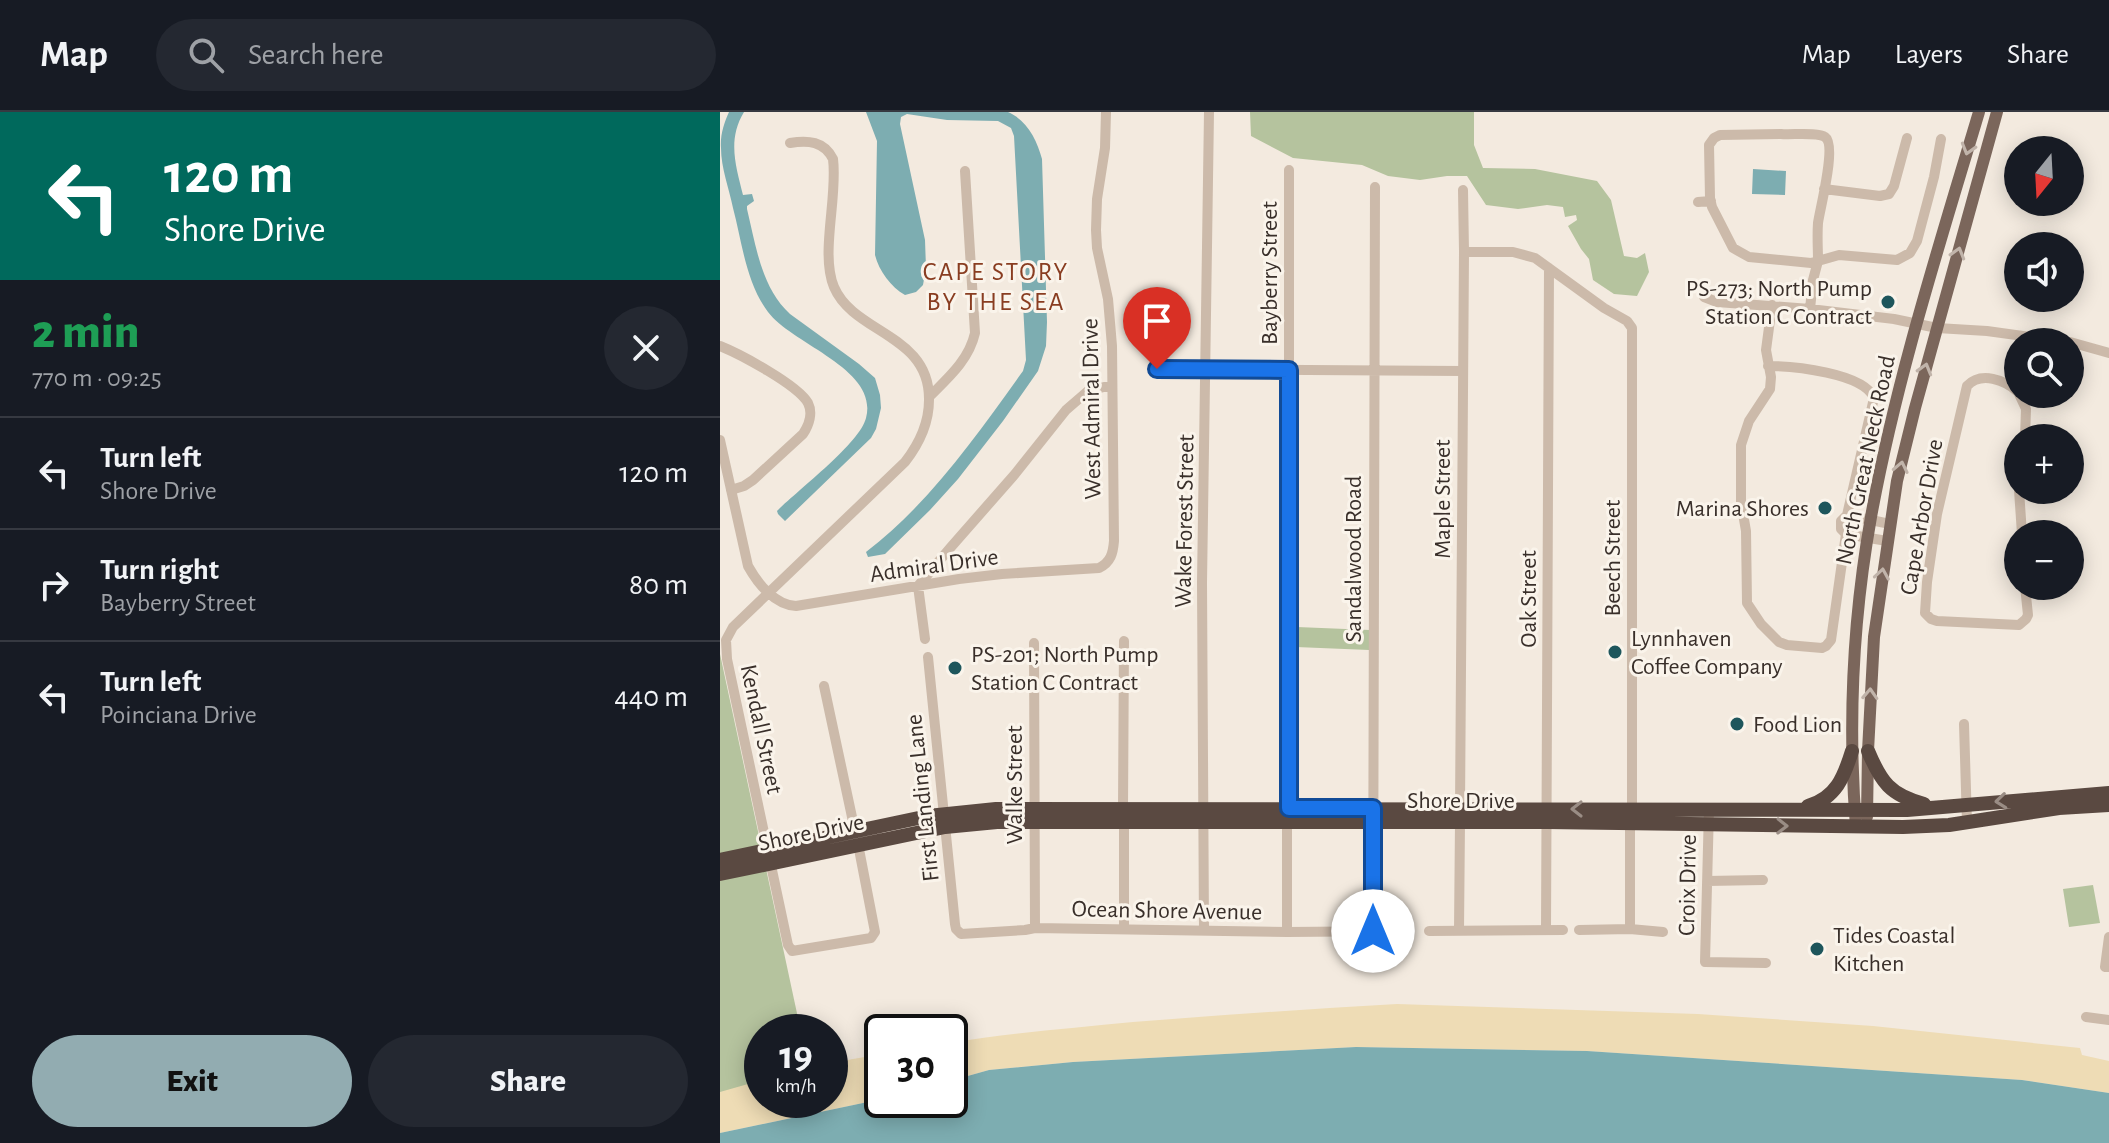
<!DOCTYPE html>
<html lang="en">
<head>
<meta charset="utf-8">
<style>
  :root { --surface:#171b24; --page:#242831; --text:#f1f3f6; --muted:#9ea1a6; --line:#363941; --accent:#92acb1 }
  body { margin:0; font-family:"Alegreya Sans",sans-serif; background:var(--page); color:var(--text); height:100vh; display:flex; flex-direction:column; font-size:30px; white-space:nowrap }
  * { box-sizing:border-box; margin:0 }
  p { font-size:26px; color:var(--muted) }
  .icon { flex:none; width:44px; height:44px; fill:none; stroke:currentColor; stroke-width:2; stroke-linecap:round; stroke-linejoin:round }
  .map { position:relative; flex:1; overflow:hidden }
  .panel { display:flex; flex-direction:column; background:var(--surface); width:720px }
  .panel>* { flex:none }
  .guide { background:#00695c; color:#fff; overflow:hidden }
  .needle { width:52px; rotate:198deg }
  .buttons { position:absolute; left:1284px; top:24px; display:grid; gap:16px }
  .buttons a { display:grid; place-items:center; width:80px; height:80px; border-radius:50%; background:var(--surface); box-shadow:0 4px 20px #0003; font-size:40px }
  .speed { position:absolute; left:24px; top:902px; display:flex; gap:16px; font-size:40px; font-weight:700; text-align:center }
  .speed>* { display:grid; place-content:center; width:104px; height:104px; border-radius:50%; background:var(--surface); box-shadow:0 4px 20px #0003; line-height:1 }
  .speed small { font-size:20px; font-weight:400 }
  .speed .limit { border:4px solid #111; border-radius:12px; background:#fff; color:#111 }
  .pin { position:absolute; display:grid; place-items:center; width:68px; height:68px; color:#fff; margin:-82px -34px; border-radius:50% 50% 50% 0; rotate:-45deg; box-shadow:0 0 8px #0007 }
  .pin .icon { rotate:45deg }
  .me { position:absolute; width:88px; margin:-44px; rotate:0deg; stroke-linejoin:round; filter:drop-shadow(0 0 6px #0008) }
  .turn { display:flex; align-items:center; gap:28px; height:168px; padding:0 32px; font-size:36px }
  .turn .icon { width:104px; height:104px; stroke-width:2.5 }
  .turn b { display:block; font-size:56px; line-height:68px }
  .round { display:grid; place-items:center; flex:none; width:84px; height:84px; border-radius:42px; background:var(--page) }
  .summary { display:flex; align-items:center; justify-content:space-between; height:136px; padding:0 32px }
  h1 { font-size:48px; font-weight:800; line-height:60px; color:#1e9e55 }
  .primary-button { display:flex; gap:16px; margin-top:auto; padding:16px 32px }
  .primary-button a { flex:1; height:92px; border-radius:48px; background:var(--accent); color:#111; font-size:32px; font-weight:800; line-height:92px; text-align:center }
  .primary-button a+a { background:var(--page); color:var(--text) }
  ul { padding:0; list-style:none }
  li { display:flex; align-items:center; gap:24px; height:112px; padding:0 32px; border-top:2px solid var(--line) }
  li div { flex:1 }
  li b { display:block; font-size:30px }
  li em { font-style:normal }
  header { display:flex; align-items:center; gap:48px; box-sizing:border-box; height:112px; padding:0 40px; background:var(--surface); border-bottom:2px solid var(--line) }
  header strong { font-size:38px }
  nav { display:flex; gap:44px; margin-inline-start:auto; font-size:28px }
  .search { width:560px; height:72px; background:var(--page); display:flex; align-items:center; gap:20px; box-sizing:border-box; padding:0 28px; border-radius:44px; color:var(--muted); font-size:30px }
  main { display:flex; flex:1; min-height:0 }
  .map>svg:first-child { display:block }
</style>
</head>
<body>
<header>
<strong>Map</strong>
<div class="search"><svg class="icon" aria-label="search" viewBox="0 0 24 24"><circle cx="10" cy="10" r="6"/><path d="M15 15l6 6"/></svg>Search here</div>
<nav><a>Map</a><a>Layers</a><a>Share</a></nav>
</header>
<main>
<section class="panel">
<div class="guide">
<div class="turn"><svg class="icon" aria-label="left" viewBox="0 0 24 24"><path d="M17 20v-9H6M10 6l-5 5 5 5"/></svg><div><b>120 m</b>Shore Drive</div></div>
</div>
<div class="summary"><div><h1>2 min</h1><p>770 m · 09:25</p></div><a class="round"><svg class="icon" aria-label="close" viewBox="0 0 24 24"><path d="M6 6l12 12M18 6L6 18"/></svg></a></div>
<ul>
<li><svg class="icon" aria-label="left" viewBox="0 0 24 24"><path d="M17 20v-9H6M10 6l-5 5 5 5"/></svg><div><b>Turn left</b><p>Shore Drive</p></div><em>120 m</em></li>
<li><svg class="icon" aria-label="right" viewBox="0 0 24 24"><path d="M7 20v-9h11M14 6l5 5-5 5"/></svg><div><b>Turn right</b><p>Bayberry Street</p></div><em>80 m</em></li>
<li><svg class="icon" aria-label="left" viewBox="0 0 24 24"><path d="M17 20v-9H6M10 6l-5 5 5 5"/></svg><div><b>Turn left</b><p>Poinciana Drive</p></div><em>440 m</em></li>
</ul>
<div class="primary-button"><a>Exit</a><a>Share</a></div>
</section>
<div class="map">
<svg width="1389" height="1031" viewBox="0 0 1389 1031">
  <rect width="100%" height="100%" fill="#f3eadf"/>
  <!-- green -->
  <path fill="#b5c39e" d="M530,0H754V33L763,56L815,57L877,69L891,88L904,144L917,146L925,141L929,160L917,184L894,182L873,168L869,147L861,137L848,114L857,108L856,103L845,105L843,95L827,93L798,97L766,93L747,64H727L700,68L668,64L642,53L573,46L531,24Z
    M577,515L650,518L649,538L576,535Z
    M0,542L81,920H42V988L0,1021Z
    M1373,773L1380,811L1349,815L1343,777Z"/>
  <!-- sand -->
  <path fill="#eedcb5" d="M677,892L978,902L1153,914L1360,936L1362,943L1389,949V981L1302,968L867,939L636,935L353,950L269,958L230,969V931C291,921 352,916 413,910C501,903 589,897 677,892Z
    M162,942V987L0,1021V980L42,968V988H110V951Z"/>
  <!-- water -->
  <path fill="#7dadb1" d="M9,0H24C7,28 16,54 23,83L32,82L34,89L27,94V97C36,134 41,175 70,202L139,252L155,266L160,283L161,296L156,317L151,326L65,409L58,402L57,399C78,378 140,331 146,306C159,257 73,233 48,200C26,171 22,130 13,96C9,76 1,56 1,36C0,23 4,11 9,0Z
    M146,0H288C307,8 317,28 322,47L327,210L326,234L318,259L283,309L238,367L210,398L165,442L148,445L146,440C209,392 257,323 303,259L306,248L294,24L291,16L278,9L227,8L187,2L181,5L180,12L205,128L206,156L203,173L196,180L185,183C171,175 159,159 155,143L157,29Z
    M1033,57L1066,59L1065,83L1032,82Z
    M636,935L867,939L1302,968L1389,981V1031H0V1021L162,987L230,988V969L269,958L353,950Z"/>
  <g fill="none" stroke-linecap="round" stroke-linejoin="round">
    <!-- minor -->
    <path stroke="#ccbaaa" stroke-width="10" d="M1061,22C1071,23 1098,20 1105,25C1117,33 1100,96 1098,111C1097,124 1098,136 1098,149L1091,151L1029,145L1013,136L992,95L990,86L989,33L994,26L1000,23Z
      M70,31C88,28 104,29 113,47C118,85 100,142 114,175C134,222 210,222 209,288C209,311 199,332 185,350L13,515L6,528L7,547L68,833L72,839L151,826L155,820L138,732
      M569,58V696
      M1104,77L1160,84L1169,82L1174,74L1187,26
      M978,90L991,89
      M744,140H793L815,146L884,196L907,209L912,216V697
      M984,185L997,190L1090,197L1174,207L1217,216L1267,219L1346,230
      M1090,197L1093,168L1098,149L1119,143L1177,148L1190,141L1197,129L1214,65L1221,27
      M1350,230L1389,241
      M0,234C20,242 78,273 88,291C93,301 89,313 83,322L33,368L24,374L11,378
      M1048,254C1073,254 1144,261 1154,286L1127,403L1121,409V417L1126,422L1111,528L1106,534L1102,536L1067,533L1059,530L1041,512L1027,491L1026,419L1021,390V333L1029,309L1050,277L1051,265L1046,238L1052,193
      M437,257L743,259
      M1291,274L1298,260
      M1298,280C1285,268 1261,259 1247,274L1217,402L1207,470L1205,501L1211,507L1217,509L1299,513L1306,507L1308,503L1305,474
      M1299,282L1306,297L1305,326
      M209,285C228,266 249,248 255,221L245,59
      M0,328L28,454C38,472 55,493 76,494L239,467L282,462L379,456C391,450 393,441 394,429L392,234L388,187L377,136L376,118L377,87L385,36L386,0
      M1299,378L1302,422
      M1127,403L1170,412
      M1126,422L1167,429
      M205,527L198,474L231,435L295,362L346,298L368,279L392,273
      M314,531L315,816
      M208,545L235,812L236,817L241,822L305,818L315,816L567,820L686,819
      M104,574L135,719
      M1244,612L1247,711
      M403,696L404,529
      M740,696L744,140L743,78
      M989,697L985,850L1046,851
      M404,709V817
      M910,711V817
      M987,769L1043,768
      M739,818L740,710
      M826,818L829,156
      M859,818L910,817L943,820
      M484,819L482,471L489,0
      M709,819L843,818
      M567,820V709
      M1389,825L1385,855H1389
      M653,841L655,75
      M1366,905L1389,908"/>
    <!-- major -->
    <path stroke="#7b665b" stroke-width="12" d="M1147,705L1148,639L1154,525L1177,369L1195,296L1277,0
      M1136,715C1128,613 1133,506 1151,405C1176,268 1219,134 1259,0"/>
    <!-- highway -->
    <path stroke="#5a4941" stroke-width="14" d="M1148,639C1161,670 1170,683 1204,692
      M1088,694C1116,686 1124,665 1132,639
      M0,748L208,704L276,697L1187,698L1389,681
      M0,762L225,715L277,710H827L1183,715L1229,713L1339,696L1389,693"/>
  </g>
  <!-- one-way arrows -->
  <defs><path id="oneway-chevron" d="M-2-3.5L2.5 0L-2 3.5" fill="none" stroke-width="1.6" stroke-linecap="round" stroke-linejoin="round" transform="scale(2)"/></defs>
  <g stroke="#c1b4aa">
    <use href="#oneway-chevron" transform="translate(1248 37) rotate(106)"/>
    <use href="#oneway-chevron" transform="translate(1238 141) rotate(-74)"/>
    <use href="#oneway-chevron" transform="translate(1205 257) rotate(-74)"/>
    <use href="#oneway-chevron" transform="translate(1181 355) rotate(-78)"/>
    <use href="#oneway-chevron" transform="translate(1162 462) rotate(-81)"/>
    <use href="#oneway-chevron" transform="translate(1150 582) rotate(-87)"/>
  </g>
  <g stroke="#9a8d85">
    <use href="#oneway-chevron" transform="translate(1281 689) rotate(174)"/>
    <use href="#oneway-chevron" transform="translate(857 697) rotate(-180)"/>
    <use href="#oneway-chevron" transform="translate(1062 714) rotate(1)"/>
  </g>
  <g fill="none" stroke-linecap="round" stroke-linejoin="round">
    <defs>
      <path id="route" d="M437,257L569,258V696H653V819"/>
    </defs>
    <!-- route casing -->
    <use href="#route" stroke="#114b97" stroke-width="20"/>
    <!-- route -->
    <use href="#route" stroke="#1a73e8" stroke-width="14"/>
  </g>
  <!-- markers -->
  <g fill="#1e565c" stroke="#faf4eb" stroke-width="3">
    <circle cx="1168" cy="190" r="8"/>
    <circle cx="1105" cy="396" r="8"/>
    <circle cx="895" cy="540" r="8"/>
    <circle cx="235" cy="556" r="8"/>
    <circle cx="1017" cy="612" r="8"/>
    <circle cx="1097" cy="837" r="8"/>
  </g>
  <g text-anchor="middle" stroke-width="6" stroke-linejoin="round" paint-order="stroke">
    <!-- street labels -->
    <g font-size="24" fill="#392f2a" stroke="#faf4eb">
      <text transform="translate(549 161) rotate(-90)" y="8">Bayberry Street</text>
      <text transform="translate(371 297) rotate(-91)" y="8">West Admiral Drive</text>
      <text transform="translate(1145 348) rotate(-78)" y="8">North Great Neck Road</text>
      <text transform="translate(722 387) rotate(-90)" y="8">Maple Street</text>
      <text transform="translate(1201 405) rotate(-80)" y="8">Cape Arbor Drive</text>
      <text transform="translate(464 409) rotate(-89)" y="8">Wake Forest Street</text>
      <text transform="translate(892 446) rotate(-90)" y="8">Beech Street</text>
      <text transform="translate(633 447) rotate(-90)" y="8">Sandalwood Road</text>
      <text transform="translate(214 453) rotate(-8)" y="8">Admiral Drive</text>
      <text transform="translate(808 487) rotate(-90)" y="8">Oak Street</text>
      <text transform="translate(42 617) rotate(78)" y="8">Kendall Street</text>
      <text transform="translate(294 673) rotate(-90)" y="8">Walke Street</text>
      <text transform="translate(202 686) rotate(-96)" y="8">First Landing Lane</text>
      <text x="741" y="696">Shore Drive</text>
      <text transform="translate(91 720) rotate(-12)" y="8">Shore Drive</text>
      <text transform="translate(967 773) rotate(-89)" y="8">Croix Drive</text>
      <text transform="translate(447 798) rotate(1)" y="8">Ocean Shore Avenue</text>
    </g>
    <!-- poi labels -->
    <g font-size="24" fill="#392f2a" stroke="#faf4eb" text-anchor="start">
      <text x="1152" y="184" text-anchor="end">PS-273; North Pump<tspan x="1152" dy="28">Station C Contract</tspan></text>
      <text x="1089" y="404" text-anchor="end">Marina Shores</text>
      <text x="911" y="534">Lynnhaven<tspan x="911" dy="28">Coffee Company</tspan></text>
      <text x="251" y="550">PS-201; North Pump<tspan x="251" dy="28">Station C Contract</tspan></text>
      <text x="1033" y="620">Food Lion</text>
      <text x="1113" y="831">Tides Coastal<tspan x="1113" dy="28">Kitchen</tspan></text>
    </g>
    <!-- neighbourhood labels -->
    <g font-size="26" letter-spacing="2" fill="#893d21" stroke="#faf4eb">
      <text x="276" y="168">CAPE STORY<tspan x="276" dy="30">BY THE SEA</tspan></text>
    </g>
  </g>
</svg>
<div class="buttons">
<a><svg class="needle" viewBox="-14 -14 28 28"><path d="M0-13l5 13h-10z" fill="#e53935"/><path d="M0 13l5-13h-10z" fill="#9ea1a6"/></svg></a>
<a><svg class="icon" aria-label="sound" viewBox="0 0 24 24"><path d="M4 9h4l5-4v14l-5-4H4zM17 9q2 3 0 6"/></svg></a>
<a><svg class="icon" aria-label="search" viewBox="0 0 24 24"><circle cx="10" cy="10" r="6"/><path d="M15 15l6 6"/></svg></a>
<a>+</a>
<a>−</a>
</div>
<div class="speed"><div>19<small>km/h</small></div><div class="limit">30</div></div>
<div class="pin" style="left:437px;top:257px;background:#d93025"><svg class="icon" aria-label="arrive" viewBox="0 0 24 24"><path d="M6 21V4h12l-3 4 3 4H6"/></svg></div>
<svg class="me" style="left:653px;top:819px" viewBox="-20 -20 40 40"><circle r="19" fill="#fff"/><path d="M0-13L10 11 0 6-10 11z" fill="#1a73e8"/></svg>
</div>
</main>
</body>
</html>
